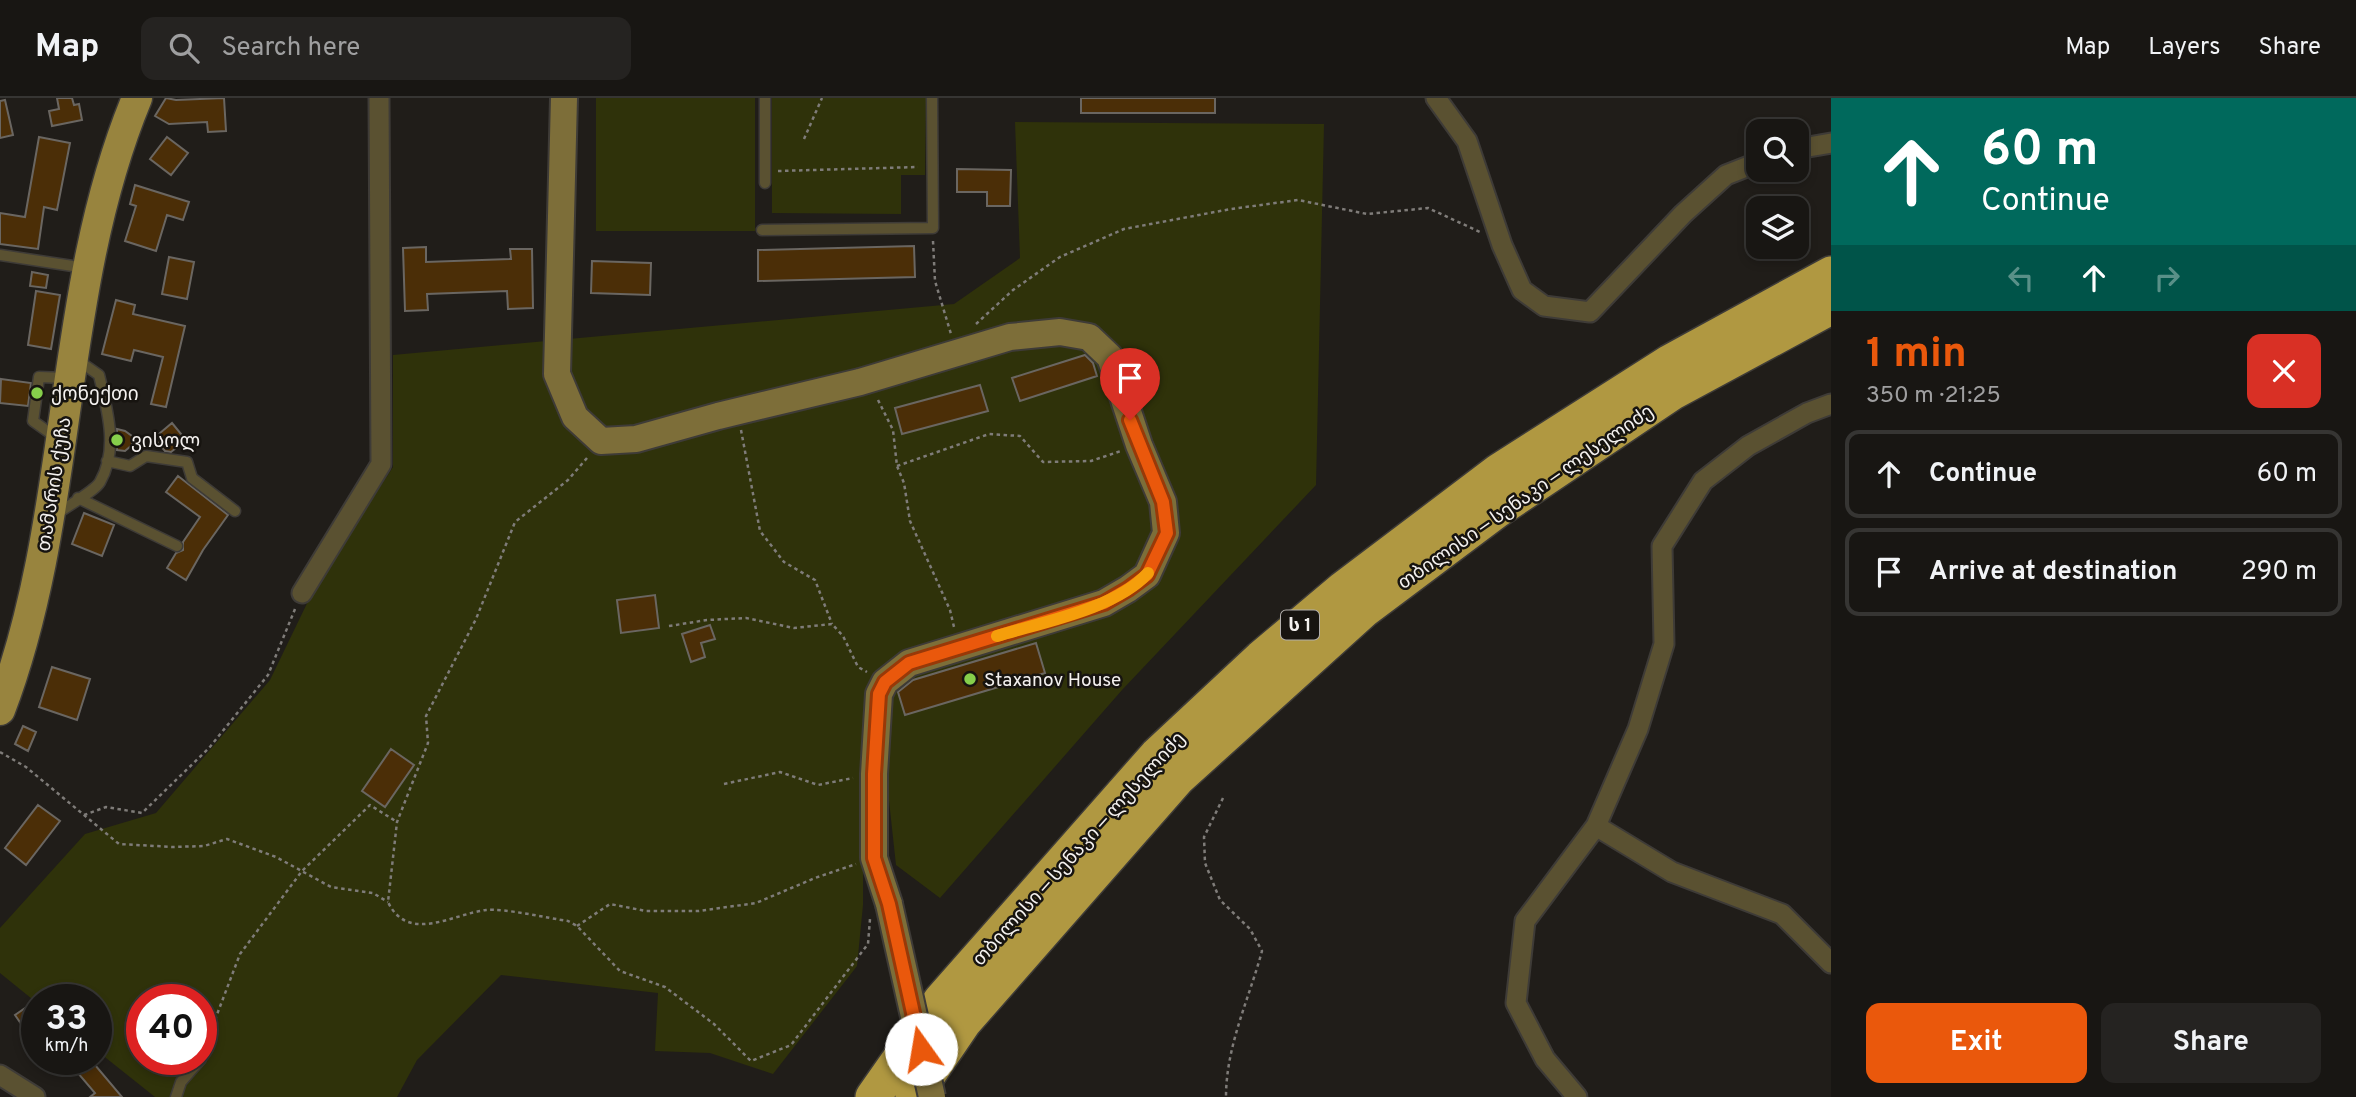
<!DOCTYPE html>
<html lang="en">
<head>
<meta charset="utf-8">
<style>
  :root { --surface:#181613; --page:#252321; --text:#f1f3f6; --muted:#9f9fa0; --line:#363533; --accent:#ea580c }
  body { margin:0; font-family:Overpass,"Noto Sans Georgian",sans-serif; background:var(--page); color:var(--text); height:100vh; display:flex; flex-direction:column; font-size:26px; white-space:nowrap }
  * { box-sizing:border-box; margin:0 }
  p { font-size:23px; color:var(--muted) }
  .icon { flex:none; width:38px; height:38px; fill:none; stroke:currentColor; stroke-width:2; stroke-linecap:round; stroke-linejoin:round }
  .map { position:relative; flex:1; overflow:hidden }
  .sheet { display:flex; flex-direction:column; background:var(--surface); width:525px }
  .sheet>* { flex:none }
  .hud { background:#00695c; color:#fff; overflow:hidden }
  .tools { position:absolute; left:1746px; top:21px; display:grid; gap:14px }
  .tools a { display:grid; place-items:center; width:63px; height:63px; border-radius:14px; background:var(--surface); box-shadow:0 4px 10px #0003,0 0 0 2px var(--line); font-size:35px }
  .speed { position:absolute; left:21px; top:886px; display:flex; gap:14px; font-size:35px; font-weight:700; text-align:center }
  .speed>* { display:grid; place-content:center; width:91px; height:91px; border-radius:50%; background:var(--surface); box-shadow:0 4px 10px #0003,0 0 0 2px var(--line); line-height:1 }
  .speed small { font-size:18px; font-weight:400 }
  .speed .limit { border:10px solid #d22; background:#fff; color:#111 }
  .pin { position:absolute; display:grid; place-items:center; width:60px; height:60px; color:#fff; margin:-72px -30px; border-radius:50% 50% 50% 0; rotate:-45deg; box-shadow:0 0 7px #0007 }
  .pin .icon { rotate:45deg }
  .me { position:absolute; width:77px; margin:-38px; rotate:347deg; stroke-linejoin:round; filter:drop-shadow(0 0 5px #0008) }
  .turn { display:flex; align-items:center; gap:24px; height:147px; padding:0 35px; font-size:32px }
  .turn .icon { width:91px; height:91px; stroke-width:2.5 }
  .turn b { display:block; font-size:49px; line-height:60px }
  .lanes { display:flex; align-items:center; height:66px; padding:0 35px; background:#0003; justify-content:center; gap:35px; direction:ltr }
  .lanes .off { opacity:.35 }
  .round { display:grid; place-items:center; flex:none; width:74px; height:74px; border-radius:14px; background:var(--page) }
  .summary { display:flex; align-items:center; justify-content:space-between; height:119px; padding:0 35px }
  h1 { font-size:42px; font-weight:700; line-height:52px; color:var(--accent) }
  .button { display:flex; gap:14px; margin-top:auto; padding:14px 35px }
  .button a { flex:1; height:80px; border-radius:14px; background:var(--accent); color:#fff; font-size:28px; font-weight:700; line-height:80px; text-align:center }
  .button a+a { background:var(--page); color:var(--text) }
  ul { padding:0; list-style:none }
  li { display:flex; align-items:center; gap:21px; height:88px; margin:0 14px 10px; padding:0 21px; border:4px solid var(--line); border-radius:14px }
  li div { flex:1 }
  li b { display:block; font-size:26px }
  li em { font-style:normal }
  header { display:flex; align-items:center; gap:42px; box-sizing:border-box; height:98px; padding:0 35px; background:var(--surface); border-bottom:2px solid var(--line) }
  header strong { font-size:33px }
  nav { display:flex; gap:38px; margin-inline-start:auto; font-size:24px }
  .search { width:490px; height:63px; background:var(--page); display:flex; align-items:center; gap:18px; box-sizing:border-box; padding:0 24px; border-radius:14px; color:var(--muted); font-size:26px }
  main { display:flex; flex:1; min-height:0 }
  .map>svg:first-child { display:block }
</style>
</head>
<body>
<header>
<strong>Map</strong>
<div class="search"><svg class="icon" aria-label="search" viewBox="0 0 24 24"><circle cx="10" cy="10" r="6"/><path d="M15 15l6 6"/></svg>Search here</div>
<nav><a>Map</a><a>Layers</a><a>Share</a></nav>
</header>
<main>
<div class="map">
<svg width="1831" height="999" viewBox="0 0 1831 999">
  <rect width="100%" height="100%" fill="#201d19"/>
  <!-- green -->
  <path fill="#2f320a" fill-rule="evenodd" d="M596,0H755V133H596Z
    M772,0H926L925,77H901V116L772,115Z
    M1015,24L1324,26L1316,387L1122,592L940,800L896,767L885,666L863,694V807L857,868L773,976L710,955L655,953L658,895L501,877L417,962L397,999H155L96,952V901H37V905L0,875V830L85,736L156,715L270,582L313,493L393,369V257L954,206L1020,160ZM142,901H201V961H142Z"/>
  <!-- building -->
  <path fill="#4b2e07" stroke="#6a6661" stroke-width="2" d="M57,0H72L74,7L79,6L82,22L52,28L49,13L59,11Z
    M166,0L176,2L224,0L226,33L208,34L207,24L169,26L155,18Z
    M1081,0H1215V15H1081Z
    M5,2L13,37L0,40V3Z
    M39,39L70,45L57,112L44,109L38,151L0,146V115L25,119Z
    M167,39L188,55L171,77L150,61Z
    M957,71L1011,72L1010,108H987V94H957Z
    M135,87L189,104L183,122L167,117L156,153L125,143L136,108L130,106Z
    M914,148L915,179L758,183V152Z
    M426,149V164L511,161L510,151H532L533,210L508,211L507,193L427,196L428,212L405,213L403,150Z
    M169,159L194,164L187,201L162,196Z
    M592,163L651,165L650,197L591,195Z
    M32,174L48,177L46,190L30,188Z
    M36,193L60,197L51,251L28,247Z
    M116,202L135,207L133,216L185,228L166,309L151,306L163,259L134,252L131,263L102,256Z
    M1085,257L1093,265L1097,278L1020,303L1012,280Z
    M1,281L31,285L28,308L0,305Z
    M980,287L988,313L902,336L895,310Z
    M172,325L186,342L171,354L165,353L154,340Z
    M117,331L125,333L132,338V347L125,353L117,352Z
    M178,378L228,417L203,452L186,482L167,470L176,455L183,452V444L200,419L166,394Z
    M84,415L114,427L102,458L72,446Z
    M655,497L659,530L621,535L617,502Z
    M710,527L715,541L701,545L705,559L691,564L682,536Z
    M1036,545L1045,575L905,617L898,594L913,582Z
    M52,569L90,581L77,622L39,609Z
    M23,628L36,634L28,653L15,646Z
    M391,651L414,667L385,709L362,693Z
    M38,707L60,723L26,767L5,750Z
    M37,902V949L15,917Z
    M66,961H90L122,999H90L95,995Z"/>
  <g fill="none" stroke-linecap="round" stroke-linejoin="round">
    <defs>
      <path id="lane" d="M765,85V0
        M762,132L933,130L932,0
        M0,157L86,170
        M57,340L33,323L39,279L65,280
        M107,363L130,368L146,358L187,364L192,380L235,413
        M78,400L177,448
        M57,416C67,408 95,393 100,384C119,351 107,311 99,277L76,261
        M176,999L181,984L201,961"/>
      <path id="street" d="M1436,0L1467,43L1502,147L1522,192L1544,208L1590,214L1683,116L1726,77L1759,64
        M1797,51L1831,45
        M302,495L381,366L379,0
        M1596,728L1672,774L1782,816L1831,865
        M0,977L35,999
        M1577,999L1545,961L1516,905L1525,823L1596,728L1638,631L1664,546L1662,448L1703,383L1748,348L1807,315L1831,306"/>
      <path id="secondary" d="M564,0L557,276L575,319L601,343L636,341L718,318L860,284L1010,239L1060,234L1089,239L1110,259L1139,347L1163,404L1166,435L1147,477L1128,491L1104,505L909,565L885,584L879,596L874,676V760L889,806"/>
      <path id="primary" d="M0,612C75,415 56,195 137,0"/>
      <path id="highway" d="M873,999L941,902L1157,657L1261,560L1343,491L1499,373L1670,264L1831,176
        M913,999L964,924L1178,680L1364,512L1496,413L1673,294L1831,209"/>
    </defs>
    <!-- lane casing -->
    <use href="#lane" stroke="#3e3b37" stroke-width="13"/>
    <!-- street casing -->
    <use href="#street" stroke="#3e3b37" stroke-width="23"/>
    <!-- secondary casing -->
    <use href="#secondary" stroke="#3e3b37" stroke-width="30"/>
    <!-- primary casing -->
    <use href="#primary" stroke="#3e3b37" stroke-width="33"/>
    <!-- highway casing -->
    <use href="#highway" stroke="#3e3b37" stroke-width="38"/>
    <!-- path -->
    <path stroke="#7f7c79" stroke-width="2.5" stroke-dasharray="3.5 3.5" stroke-linecap="butt" d="M804,41L822,0
      M778,73L918,69
      M933,143L935,183L951,236
      M976,226L1013,192L1060,159L1124,131L1231,111L1298,102L1367,116L1428,110L1480,134
      M878,302L893,332L897,368L904,385L910,423L950,512L954,529
      M741,332L760,433L784,464L815,482L832,526
      M587,360L568,382L515,424L476,521L426,618L428,645L397,724L388,804C408,846 453,816 486,812C504,810 547,820 568,823L577,828L620,873L665,889L714,926L751,963L791,947L868,846L870,821
      M897,368L989,336L1020,338L1043,364L1091,363L1121,353
      M669,528L707,522L746,520L794,530L832,526L843,538L858,569L867,574
      M0,654L26,669L119,746L173,749L204,748L227,741L276,759L331,789L373,795L388,804
      M724,686L780,674L818,687L853,680
      M1223,700L1204,739L1205,765L1220,802L1250,831L1262,853C1249,901 1226,948 1226,999
      M84,717L106,709L142,715L209,650L268,577L295,511
      M577,828L610,806L646,813H699L756,805L815,780L856,766
      M205,948L240,856L302,773L370,707L397,724"/>
    <!-- lane -->
    <use href="#lane" stroke="#5a5131" stroke-width="10"/>
    <!-- street -->
    <use href="#street" stroke="#5a5131" stroke-width="19"/>
    <!-- secondary -->
    <use href="#secondary" stroke="#7d6e39" stroke-width="26"/>
    <!-- primary -->
    <use href="#primary" stroke="#98843e" stroke-width="30"/>
    <!-- highway -->
    <use href="#highway" stroke="#b09841" stroke-width="35"/>
    <defs>
      <path id="secondary-bridge" d="M889,806L932,999"/>
    </defs>
    <!-- secondary-bridge casing -->
    <use href="#secondary-bridge" stroke="#3e3b37" stroke-width="30" stroke-linecap="butt"/>
    <!-- secondary-bridge -->
    <use href="#secondary-bridge" stroke="#7d6e39" stroke-width="26"/>
  </g>
  <g fill="none" stroke-linecap="round" stroke-linejoin="round">
    <defs>
      <path id="route" d="M921,951L889,806L874,760V676L879,596L885,584L909,565L1104,505L1128,491L1147,477L1167,435L1163,404L1130,322"/>
    </defs>
    <!-- route casing -->
    <use href="#route" stroke="#983908" stroke-width="18"/>
    <!-- route -->
    <use href="#route" stroke="#ea580c" stroke-width="12"/>
    <!-- slow -->
    <path stroke="#f59e0b" stroke-width="12" d="M997,538C1043,524 1115,511 1148,475"/>
  </g>
  <!-- markers -->
  <g fill="#86cf4b" stroke="#171410" stroke-width="2.5">
    <circle cx="37" cy="295" r="7"/>
    <circle cx="117" cy="342" r="7"/>
    <circle cx="970" cy="581" r="7"/>
  </g>
  <g text-anchor="middle" stroke-width="5" stroke-linejoin="round" paint-order="stroke">
    <!-- shield labels -->
    <rect fill="#171410" stroke="#b2afac" stroke-width="2" x="1281" y="512.5" width="38" height="29" rx="5"/>
    <g font-size="18" font-weight="bold" fill="#f4f1ef">
      <text x="1300" y="533">ს 1</text>
    </g>
    <!-- poi labels -->
    <g font-size="19" fill="#f4f1ef" stroke="#171410" text-anchor="start">
      <text x="51" y="302">ქონექთი</text>
      <text x="131" y="349">ვისოლ</text>
      <text x="984" y="588">Staxanov House</text>
    </g>
    <!-- street labels -->
    <g font-size="19" fill="#f4f1ef" stroke="#171410">
      <text transform="translate(53 386) rotate(-81)" y="7">თამარის ქუჩა</text>
      <text transform="translate(1525 398) rotate(-35)" y="7">თბილისი — სენაკი — ლესელიძე</text>
      <text transform="translate(1078 750) rotate(-48)" y="7">თბილისი — სენაკი — ლესელიძე</text>
    </g>
  </g>
</svg>
<div class="tools">
<a><svg class="icon" aria-label="search" viewBox="0 0 24 24"><circle cx="10" cy="10" r="6"/><path d="M15 15l6 6"/></svg></a>
<a><svg class="icon" aria-label="layers" viewBox="0 0 24 24"><path d="M12 4l9 5-9 5-9-5zM3 14l9 5 9-5"/></svg></a>
</div>
<div class="speed"><div>33<small>km/h</small></div><div class="limit">40</div></div>
<div class="pin" style="left:1130px;top:322px;background:#d93025"><svg class="icon" aria-label="arrive" viewBox="0 0 24 24"><path d="M6 21V4h12l-3 4 3 4H6"/></svg></div>
<svg class="me" style="left:921px;top:951px" viewBox="-20 -20 40 40"><circle r="19" fill="#fff"/><path d="M0-13L10 11 0 6-10 11z" fill="#ea580c"/></svg>
</div>
<section class="sheet">
<div class="hud">
<div class="turn"><svg class="icon" aria-label="ahead" viewBox="0 0 24 24"><path d="M12 20V5M6 11l6-6 6 6"/></svg><div><b>60 m</b>Continue</div></div>
<div class="lanes"><svg class="icon off" aria-label="left" viewBox="0 0 24 24"><path d="M17 20v-9H6M10 6l-5 5 5 5"/></svg><svg class="icon" aria-label="ahead" viewBox="0 0 24 24"><path d="M12 20V5M6 11l6-6 6 6"/></svg><svg class="icon off" aria-label="right" viewBox="0 0 24 24"><path d="M7 20v-9h11M14 6l5 5-5 5"/></svg></div>
</div>
<div class="summary"><div><h1>1 min</h1><p>350 m · 21:25</p></div><a class="round" style="background:#d93025;color:#fff"><svg class="icon" aria-label="close" viewBox="0 0 24 24"><path d="M6 6l12 12M18 6L6 18"/></svg></a></div>
<ul>
<li><svg class="icon" aria-label="ahead" viewBox="0 0 24 24"><path d="M12 20V5M6 11l6-6 6 6"/></svg><div><b>Continue</b></div><em>60 m</em></li>
<li><svg class="icon" aria-label="arrive" viewBox="0 0 24 24"><path d="M6 21V4h12l-3 4 3 4H6"/></svg><div><b>Arrive at destination</b></div><em>290 m</em></li>
</ul>
<div class="button"><a>Exit</a><a>Share</a></div>
</section>
</main>
</body>
</html>
